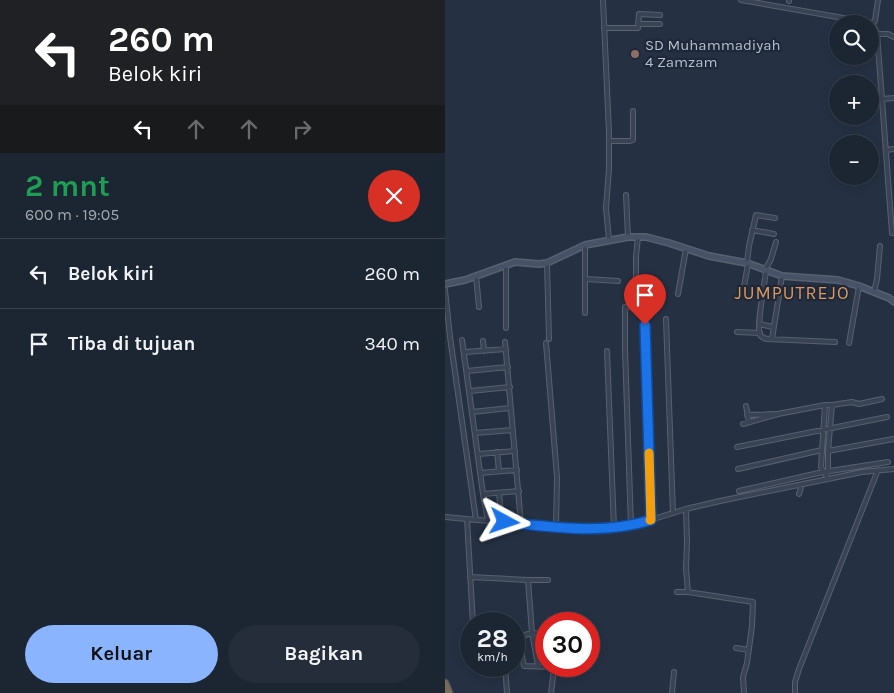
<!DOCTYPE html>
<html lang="id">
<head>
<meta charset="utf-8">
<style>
  :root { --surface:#1c2532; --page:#252d3a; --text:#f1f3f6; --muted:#a0a5ac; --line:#3a424d; --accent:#8ab5fe }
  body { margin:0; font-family:Karla,sans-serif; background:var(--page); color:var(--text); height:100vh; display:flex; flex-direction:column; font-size:19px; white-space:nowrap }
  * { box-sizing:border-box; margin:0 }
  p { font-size:16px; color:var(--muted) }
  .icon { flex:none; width:28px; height:28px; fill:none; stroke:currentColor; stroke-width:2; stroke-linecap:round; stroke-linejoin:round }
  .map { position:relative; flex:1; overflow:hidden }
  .sheet { display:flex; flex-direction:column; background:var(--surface); width:445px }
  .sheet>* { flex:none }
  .banner { background:#202124; color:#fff; overflow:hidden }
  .controls { position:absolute; left:384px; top:15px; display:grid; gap:10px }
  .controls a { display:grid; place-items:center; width:50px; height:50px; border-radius:50%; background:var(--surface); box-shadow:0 2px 8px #0003,0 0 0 1px var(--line); font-size:25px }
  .speed { position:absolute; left:15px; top:612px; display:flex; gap:10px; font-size:25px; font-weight:700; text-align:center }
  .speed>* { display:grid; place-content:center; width:65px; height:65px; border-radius:50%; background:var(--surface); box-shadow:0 2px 8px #0003,0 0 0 1px var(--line); line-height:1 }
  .speed small { font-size:12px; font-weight:400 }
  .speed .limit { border:8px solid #d22; background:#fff; color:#111 }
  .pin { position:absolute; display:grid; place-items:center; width:42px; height:42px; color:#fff; margin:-51px -21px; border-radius:50% 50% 50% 0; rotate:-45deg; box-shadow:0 0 5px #0007 }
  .pin .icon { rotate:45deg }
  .me { position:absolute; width:55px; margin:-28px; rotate:95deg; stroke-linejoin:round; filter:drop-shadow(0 0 4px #0008) }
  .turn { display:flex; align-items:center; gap:18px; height:105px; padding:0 25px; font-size:22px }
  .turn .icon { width:65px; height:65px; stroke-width:2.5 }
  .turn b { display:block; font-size:35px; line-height:42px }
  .lanes { display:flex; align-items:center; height:48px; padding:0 25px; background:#0003; justify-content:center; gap:25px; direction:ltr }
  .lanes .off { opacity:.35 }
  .round { display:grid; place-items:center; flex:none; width:52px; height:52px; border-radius:26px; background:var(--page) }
  .head { display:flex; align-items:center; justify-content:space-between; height:85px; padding:0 25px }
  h1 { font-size:30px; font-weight:700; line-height:38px; color:#1e9e55 }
  .cta { display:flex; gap:10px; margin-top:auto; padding:10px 25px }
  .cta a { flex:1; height:58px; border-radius:30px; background:var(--accent); color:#111; font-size:20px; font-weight:700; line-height:58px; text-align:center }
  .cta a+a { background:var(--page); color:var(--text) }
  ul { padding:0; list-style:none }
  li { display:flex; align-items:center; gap:15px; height:70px; padding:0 25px; border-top:1px solid var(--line) }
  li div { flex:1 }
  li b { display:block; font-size:19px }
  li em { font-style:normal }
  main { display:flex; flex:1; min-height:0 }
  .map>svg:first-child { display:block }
</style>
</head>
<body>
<main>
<section class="sheet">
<div class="banner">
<div class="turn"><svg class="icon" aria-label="left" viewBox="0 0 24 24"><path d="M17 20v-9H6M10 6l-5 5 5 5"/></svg><div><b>260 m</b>Belok kiri</div></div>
<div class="lanes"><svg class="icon" aria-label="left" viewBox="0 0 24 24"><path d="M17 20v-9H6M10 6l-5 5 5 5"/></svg><svg class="icon off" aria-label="ahead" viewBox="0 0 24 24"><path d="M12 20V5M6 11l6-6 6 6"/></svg><svg class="icon off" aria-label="ahead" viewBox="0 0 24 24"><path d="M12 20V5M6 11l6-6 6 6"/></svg><svg class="icon off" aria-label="right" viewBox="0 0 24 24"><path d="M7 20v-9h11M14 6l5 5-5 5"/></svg></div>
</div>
<div class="head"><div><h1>2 mnt</h1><p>600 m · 19:05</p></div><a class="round" style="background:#d93025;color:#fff"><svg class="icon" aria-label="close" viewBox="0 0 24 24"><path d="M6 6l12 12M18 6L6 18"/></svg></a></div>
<ul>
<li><svg class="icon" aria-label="left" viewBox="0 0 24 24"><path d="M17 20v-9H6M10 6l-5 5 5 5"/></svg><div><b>Belok kiri</b></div><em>260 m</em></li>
<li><svg class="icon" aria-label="arrive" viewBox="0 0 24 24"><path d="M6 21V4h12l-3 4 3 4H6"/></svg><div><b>Tiba di tujuan</b></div><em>340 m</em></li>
</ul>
<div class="cta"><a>Keluar</a><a>Bagikan</a></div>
</section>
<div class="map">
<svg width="449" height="693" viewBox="0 0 449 693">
  <rect width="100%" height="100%" fill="#253143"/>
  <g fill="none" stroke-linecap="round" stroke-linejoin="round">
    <defs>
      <path id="minor" d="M158,0L164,133V169L161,208L164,240
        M296,0L427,23L430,21L433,0
        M344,1V0
        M427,23L432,33L447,233
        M193,24H215
        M159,28H193L194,14L215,15
        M432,34H443L449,37
        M437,99L449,98
        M164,141H185L188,140V111
        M441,150L449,149
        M181,195L183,237
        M307,230L329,234
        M102,263L104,339
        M302,263L304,246L311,215L330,218
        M61,265V328
        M320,270L326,259L331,242
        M321,271C320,282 311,327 315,335C317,338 319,338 322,339L390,342
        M31,276L34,307
        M141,279L173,281
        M191,282V256L193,237
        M0,290L5,337L31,520
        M298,292L303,264
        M429,292L432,279L435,246
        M233,294L241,249
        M140,313V245
        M221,319L228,513
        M314,324L328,327
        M292,332L315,333
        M327,339L337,276
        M17,340L38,494L43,521
        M38,341L39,351
        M60,342L76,524
        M101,343L112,477L111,527
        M404,343L414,286
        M162,351L169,528
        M20,352L61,349
        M22,371L63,367
        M25,391L65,387
        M380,405L376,467C378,472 381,474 383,479
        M301,406L304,422
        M27,412L66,408
        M302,415L330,414
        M298,424L333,414L380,405H387L407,402L414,404L437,399
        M30,433L68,430
        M292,447L442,417
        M383,451L448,439
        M52,452L54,471
        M33,454L70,451
        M293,469L377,450
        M35,473L72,470
        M382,473L383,471V451L387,405
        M294,491L378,472L443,462
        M38,494L74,491
        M354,494L357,484
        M241,509L242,542L241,568L243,592
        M42,515L56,514L54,493
        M0,517C30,520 59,522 89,525C121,528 154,531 186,526L241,509L275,501L417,472L449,469
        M22,519L28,624
        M186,526L180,350V307L200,305L206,520
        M25,577L83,580H103
        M83,580L87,633L93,666
        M232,592H243L308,602L307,626L302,663L298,677L299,693
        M73,637L79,666L107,667L109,669L106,693
        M69,638L87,633L101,634
        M291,648L304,650
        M60,666L62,693
        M227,693L229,672
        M350,693V682L354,669L433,470"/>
      <path id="secondary" d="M0,284L20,280L70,262L94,264L102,263L140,245L183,237H201L224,243L264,256L302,263L337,276L393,280L414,286L444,298L449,302"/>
      <path id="motorway" d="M0,683L4,693"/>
    </defs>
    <!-- minor casing -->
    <use href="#minor" stroke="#576170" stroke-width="6"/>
    <!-- secondary casing -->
    <use href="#secondary" stroke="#576170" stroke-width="8"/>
    <!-- motorway casing -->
    <use href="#motorway" stroke="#444e5d" stroke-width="9"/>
    <!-- minor -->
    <use href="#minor" stroke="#394353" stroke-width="4"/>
    <!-- secondary -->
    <use href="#secondary" stroke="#475266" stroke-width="5"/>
    <!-- motorway -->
    <use href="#motorway" stroke="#796c56" stroke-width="7"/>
  </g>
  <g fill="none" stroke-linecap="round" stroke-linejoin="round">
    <defs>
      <path id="route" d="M60,522C108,527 159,535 206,520L200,325"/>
    </defs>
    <!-- route casing -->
    <use href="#route" stroke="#114b97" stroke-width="12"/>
    <!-- route -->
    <use href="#route" stroke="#1a73e8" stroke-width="9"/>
    <!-- slow -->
    <path stroke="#f59e0b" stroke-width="9" d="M204,453L206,520H205"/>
  </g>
  <!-- markers -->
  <circle fill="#8d6e63" stroke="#1e2838" stroke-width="2" cx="190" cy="54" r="5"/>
  <g text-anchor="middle" stroke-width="4.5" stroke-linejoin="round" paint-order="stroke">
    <!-- poi labels -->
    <g font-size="15" fill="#b6bfcd" stroke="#1e2838" text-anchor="start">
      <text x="200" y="50">SD Muhammadiyah<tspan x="200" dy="17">4 Zamzam</tspan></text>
    </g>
    <!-- quarter labels -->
    <g font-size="18" letter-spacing="1" fill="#dd9961" stroke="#1e2838">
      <text x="347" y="299">JUMPUTREJO</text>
    </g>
  </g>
</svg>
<div class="controls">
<a><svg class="icon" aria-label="search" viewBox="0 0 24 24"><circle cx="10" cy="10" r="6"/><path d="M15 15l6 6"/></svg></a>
<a>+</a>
<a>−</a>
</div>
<div class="speed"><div>28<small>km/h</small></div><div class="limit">30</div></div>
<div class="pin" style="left:200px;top:325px;background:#d93025"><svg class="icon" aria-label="arrive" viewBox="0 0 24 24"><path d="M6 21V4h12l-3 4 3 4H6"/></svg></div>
<svg class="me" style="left:60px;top:522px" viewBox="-20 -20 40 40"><path d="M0-17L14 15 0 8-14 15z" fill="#1a73e8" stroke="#fff" stroke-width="4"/></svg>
</div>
</main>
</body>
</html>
